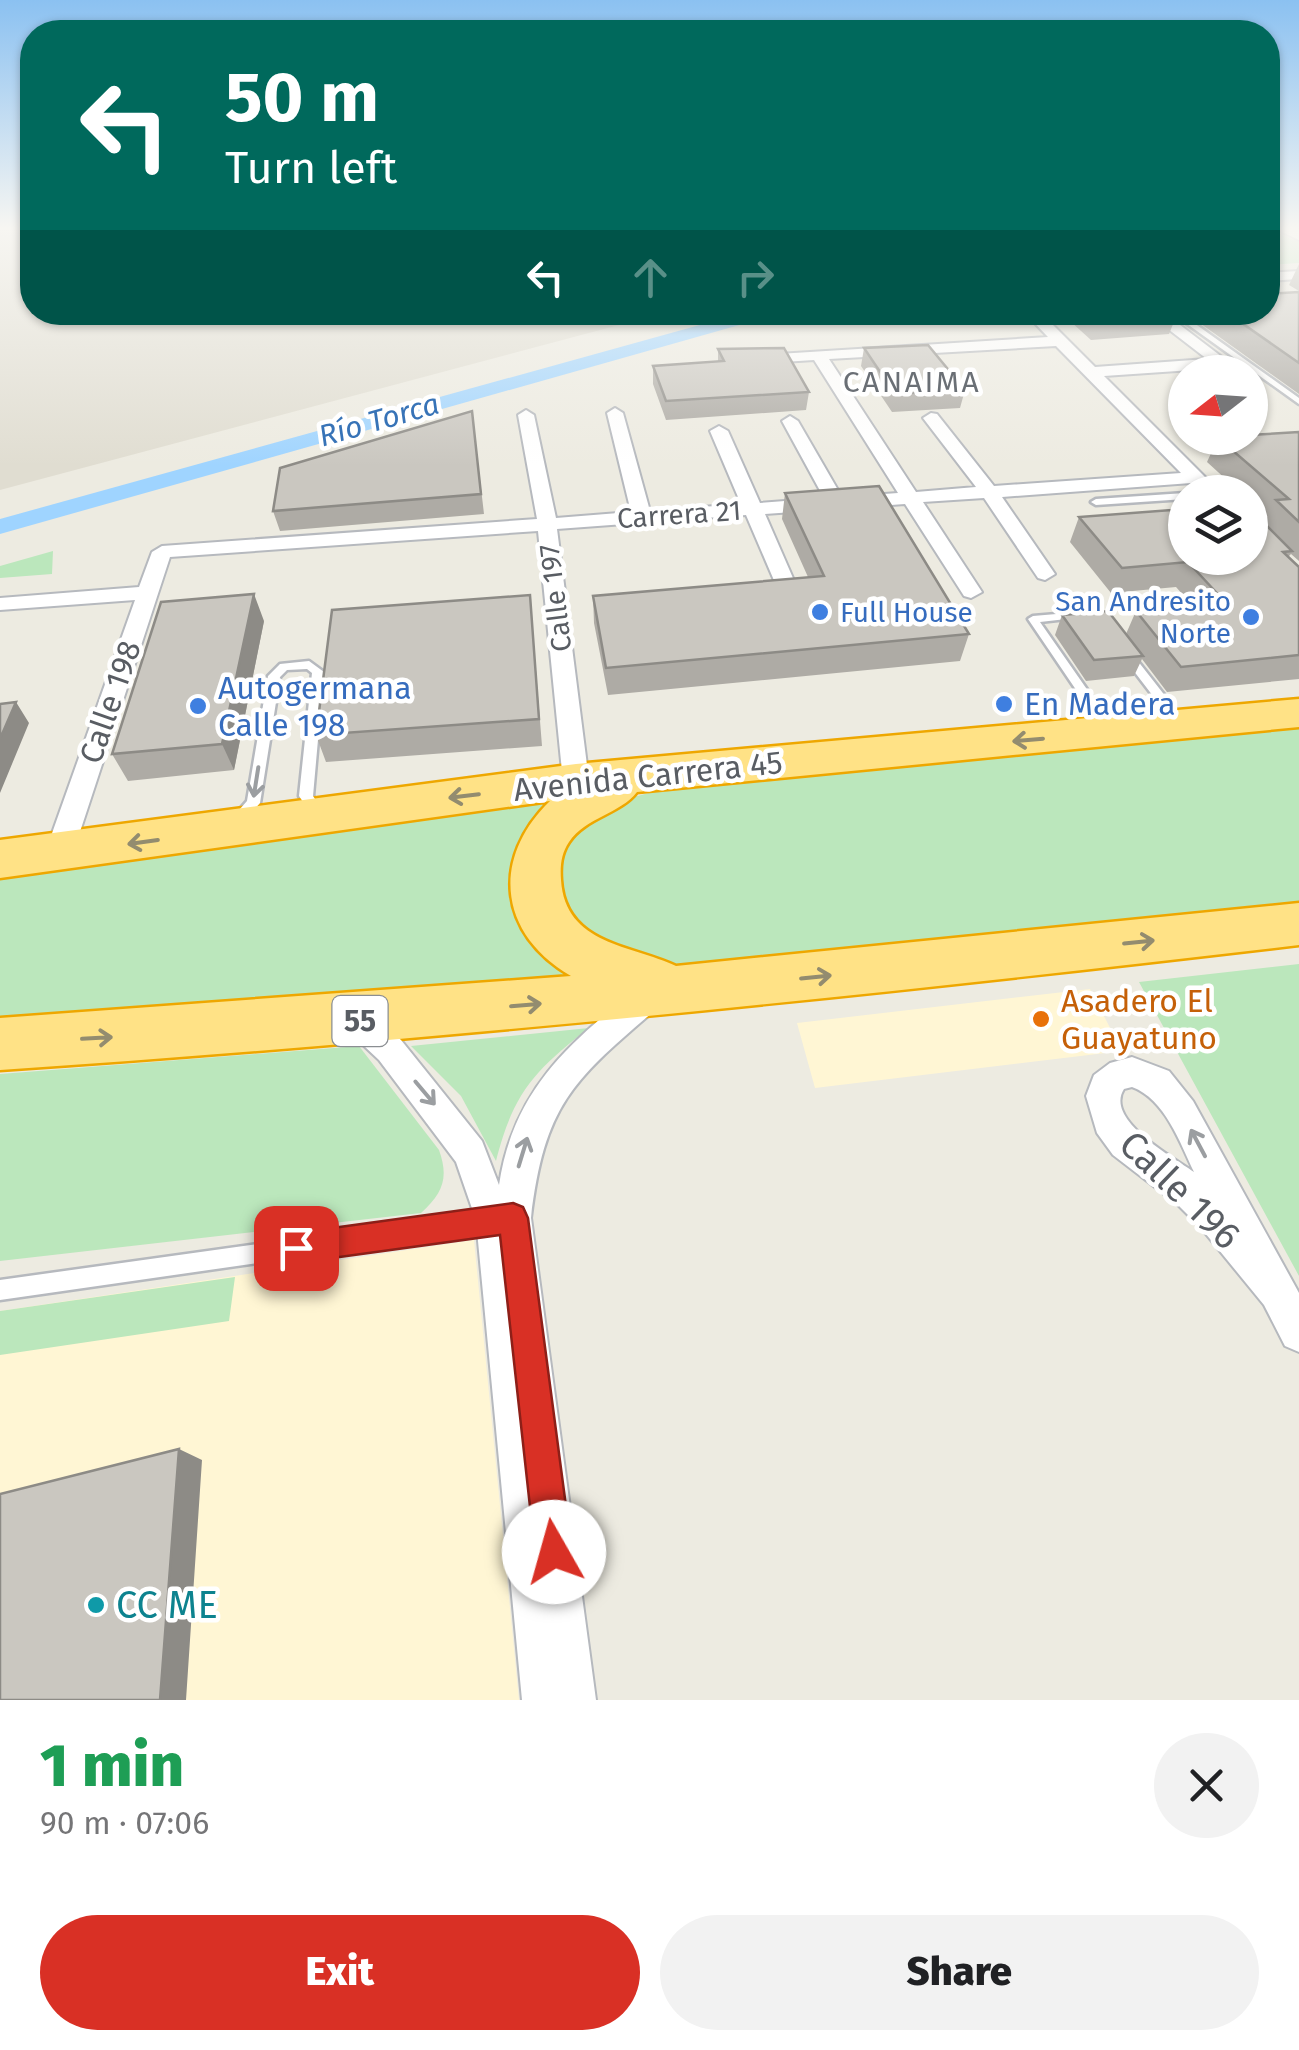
<!DOCTYPE html>
<html lang="en">
<head>
<meta charset="utf-8">
<style>
  :root { --surface:#fff; --page:#f2f2f2; --text:#202124; --muted:#757577; --accent:#d93025 }
  body { margin:0; font-family:"Fira Sans",sans-serif; background:var(--page); color:var(--text); height:100vh; display:flex; flex-direction:column; font-size:38px; white-space:nowrap }
  * { box-sizing:border-box; margin:0 }
  p { font-size:32px; color:var(--muted) }
  .icon { flex:none; width:55px; height:55px; fill:none; stroke:currentColor; stroke-width:2; stroke-linecap:round; stroke-linejoin:round }
  .map { position:relative; height:1700px; overflow:hidden }
  .drawer { display:flex; flex-direction:column; background:var(--surface); flex:1 }
  .drawer>* { flex:none }
  .banner { position:absolute; left:20px; top:20px; width:1260px; height:305px; border-radius:40px; box-shadow:0 2px 8px #0004; background:#00695c; color:#fff; overflow:hidden }
  .needle { width:65px; rotate:253deg }
  .tools { position:absolute; left:1168px; top:355px; display:grid; gap:20px }
  .tools a { display:grid; place-items:center; width:100px; height:100px; border-radius:50%; background:var(--surface); box-shadow:0 2px 8px #0004; font-size:50px }
  .pin { position:absolute; display:grid; place-items:center; width:85px; height:85px; color:#fff; margin:-42px; border-radius:20px; box-shadow:0 5px 15px #0006 }
  .me { position:absolute; width:110px; margin:-55px; rotate:353deg; stroke-linejoin:round; filter:drop-shadow(0 0 8px #0008) }
  .turn { display:flex; align-items:center; gap:35px; height:210px; padding:0 40px; font-size:45px }
  .turn .icon { width:130px; height:130px; stroke-width:2.5 }
  .turn b { display:block; font-size:70px; line-height:85px }
  .lanes { display:flex; align-items:center; height:95px; padding:0 40px; background:#0003; justify-content:center; gap:50px; direction:ltr }
  .lanes .off { opacity:.35 }
  .round { display:grid; place-items:center; flex:none; width:105px; height:105px; border-radius:52px; background:var(--page) }
  .summary { display:flex; align-items:center; justify-content:space-between; height:170px; padding:0 40px }
  h1 { font-size:60px; font-weight:800; line-height:75px; color:#1e9e55 }
  .action { display:flex; gap:20px; margin-top:auto; padding:20px 40px }
  .action a { flex:1; height:115px; border-radius:60px; background:var(--accent); color:#fff; font-size:40px; font-weight:800; line-height:115px; text-align:center }
  .action a+a { background:var(--page); color:var(--text) }
  .map>svg:first-child { display:block }
</style>
</head>
<body>
<div class="map">
<svg width="1299" height="1700" viewBox="0 0 1299 1700">
  <rect width="100%" height="100%" fill="#edebe1"/>
  <!-- commercial -->
  <path fill="#fff6d4" d="M1090,989L1122,1051L815,1088L797,1023Z
    M474,1240L519,1700H0V1311Z"/>
  <!-- education -->
  <path fill="#e0ddd1" d="M0,228H32V312L664,313L0,490Z"/>
  <!-- green -->
  <path fill="#bbe7bc" d="M1268,229L1299,242V263L1268,265Z
    M53,551L52,574L0,578V566Z
    M1299,727V907L720,966L658,967L602,952L562,915L554,863L569,833L626,799L671,787Z
    M569,796L514,906C532,947 547,960 584,984L0,1024V874Z
    M1299,964V1276L1139,982Z
    M589,1028C535,1070 513,1093 496,1161L461,1096L411,1046Z
    M359,1046L439,1150C449,1178 443,1193 421,1213L0,1261V1074Z
    M235,1277L229,1321L0,1355V1311Z"/>
  <!-- water -->
  <path fill="#9fd4ff" d="M743,313H782L0,534V519Z"/>
  <g fill="none" stroke-linecap="round" stroke-linejoin="round">
    <defs>
      <path id="lane" d="M1221,312L1218,315L1187,318L1299,398V404L1176,316L1197,312Z
        M1185,493V499L1096,505L1091,502L1096,499Z
        M1080,612L1085,615L1084,617L1040,622L1116,731L1110,735L1106,734L1028,619L1033,616Z
        M1126,649L1130,651L1184,720L1186,723L1184,726H1176L1120,653Z
        M309,661L324,672L313,796L326,815L324,818H314L299,796L312,673L307,669L287,670L280,677L260,803L244,821H234L232,818L247,801L268,676L280,664Z
        M494,1211L500,1214L503,1220L500,1226L494,1229L0,1300V1280Z"/>
      <path id="street" d="M1299,271V279L1268,281V273Z
        M1024,312H1040L1095,367L1207,359L1146,312H1163L1226,360V366L1221,368L1104,376L1220,492H1201L1191,483L1002,497L1055,574L1045,580L1038,578L984,498L923,502L982,592L971,598L964,596L905,504L765,514L796,585L786,591L776,585L746,515L557,529L589,781L585,787H567L563,781L538,531L170,557L73,853L69,860L59,863L49,860L45,853L135,600L0,610V598L139,587L152,552L162,546L537,519L518,415L526,410L534,415L556,518L631,512L607,413L615,408L623,413L650,511L741,504L710,431L719,426L728,431L760,503L824,498L782,421L790,416L798,421L842,497L898,493L814,360L767,363L762,361V355L1048,337ZM1056,346L1181,473L994,486L937,414L931,413L923,418L976,487L916,492L829,359Z
        M650,983L661,987L666,996L661,1005C575,1079 545,1101 531,1218L596,1700H522L476,1220L456,1162L379,1060L348,1031L343,1021L348,1011L359,1007L370,1011L401,1040L482,1141L499,1185C513,1090 569,1043 639,987Z
        M1132,1057L1169,1071L1193,1101L1299,1293V1352L1285,1346L1264,1305L1201,1228L1178,1205L1113,1155L1097,1133L1086,1096L1094,1075L1110,1063ZM1132,1087C1165,1099 1180,1143 1194,1172C1173,1157 1104,1120 1124,1089Z"/>
      <path id="secondary" d="M1274,228L1299,229V240Z"/>
      <path id="highway" d="M1299,699V727L637,792C620,814 586,817 569,842C561,854 560,866 561,880C565,945 632,945 676,966L1299,903V945C867,996 434,1041 0,1070V1018L571,976C498,934 491,858 550,801L0,878V840L576,764Z"/>
    </defs>
    <!-- lane casing -->
    <use href="#lane" stroke="#b6b9be" stroke-width="5"/>
    <!-- street casing -->
    <use href="#street" stroke="#b6b9be" stroke-width="4"/>
    <!-- secondary casing -->
    <use href="#secondary" stroke="#b7bac1" stroke-width="4"/>
    <!-- highway casing -->
    <use href="#highway" stroke="#eea700" stroke-width="5"/>
    <!-- lane -->
    <use href="#lane" fill="#fff" fill-rule="evenodd"/>
    <!-- street -->
    <use href="#street" fill="#fff" fill-rule="evenodd"/>
    <!-- secondary -->
    <use href="#secondary" fill="#fff" fill-rule="evenodd"/>
    <!-- highway -->
    <use href="#highway" fill="#ffe286" fill-rule="evenodd"/>
  </g>
  <!-- wall -->
  <path fill="#aeaba5" fill-rule="evenodd" d="M1299,264V291L1289,285Z
    M1299,292V394L1197,321L1201,312H1268Z
    M1060,312H1169L1176,317L1169,334L1091,340Z
    M864,348L965,390L960,408L892,412L861,366Z
    M718,349L809,392L806,410L666,420L653,384V366L718,362Z
    M472,411L484,514L280,531L273,511Z
    M1299,432V561L1291,554L1288,557L1299,567V679L1167,692L1142,659L1134,676L1086,681L1055,635L1062,615L1126,634L1136,611L1193,606L1176,587L1111,593L1070,542L1079,517L1252,503L1250,502V492H1240L1207,462L1218,438ZM1259,510L1267,517L1264,523L1260,519Z
    M785,493L969,634L960,661L608,695L594,623L593,596L808,577L782,519Z
    M530,595L542,746L326,762L316,735Z
    M264,621L234,770L128,781L112,754Z"/>
  <!-- shaded-wall -->
  <path fill="#8d8b86" d="M254,594L264,621L234,770L222,744Z
    M16,702L29,723L0,793V739Z
    M179,1449L202,1460L186,1700H160Z"/>
  <!-- building -->
  <path fill="#cac7c0" stroke="#8d8b86" stroke-width="2.5" d="M1299,292V363L1226,312H1268V294Z
    M1084,312H1169L1176,317L1096,323Z
    M928,345L965,390L895,394L864,348Z
    M784,348L809,392L666,401L653,366L724,361L718,349Z
    M472,411L481,494L273,511L280,468Z
    M1299,432V522L1276,500L1289,499L1218,438H1250V435Z
    M879,486L969,634L606,668L593,596L824,576L785,493Z
    M1250,503H1259L1260,519L1292,551L1283,552L1299,567V655L1181,667L1136,611L1226,603L1188,562L1122,568L1079,517L1185,509V558H1250Z
    M254,594L222,744L112,754L161,602Z
    M530,595L539,719L316,735L332,610Z
    M1108,611L1143,656L1094,660L1062,615Z
    M16,702L0,739V704Z
    M179,1449L160,1700H0V1494Z"/>
  <!-- one-way arrows -->
  <defs><path id="oneway-shaft" d="M-6 0H5M1.5-3L5.5 0L1.5 3" fill="none" stroke-width="1.6" stroke-linecap="round" stroke-linejoin="round" transform="scale(2.5)"/></defs>
  <g stroke="#938c6f">
    <use href="#oneway-shaft" transform="translate(1028 740) rotate(175)"/>
    <use href="#oneway-shaft" transform="translate(464 796) rotate(173)"/>
    <use href="#oneway-shaft" transform="translate(143 842) rotate(172)"/>
    <use href="#oneway-shaft" transform="translate(1139 942) rotate(-6)"/>
    <use href="#oneway-shaft" transform="translate(816 977) rotate(-6)"/>
    <use href="#oneway-shaft" transform="translate(526 1005) rotate(-5)"/>
    <use href="#oneway-shaft" transform="translate(97 1038) rotate(-3)"/>
  </g>
  <g stroke="#9b9ea1">
    <use href="#oneway-shaft" transform="translate(256 782) rotate(99)"/>
    <use href="#oneway-shaft" transform="translate(425 1093) rotate(50)"/>
    <use href="#oneway-shaft" transform="translate(1198 1143) rotate(-118)"/>
    <use href="#oneway-shaft" transform="translate(523 1152) rotate(-73)"/>
  </g>
  <!-- sky -->
  <linearGradient id="sky" x2="0" y2="1"><stop stop-color="#8bc1f1"/><stop offset="0.49" stop-color="#f7f6f2"/><stop offset="1" stop-color="#f7f6f2" stop-opacity="0"/></linearGradient>
  <rect width="1299" height="466" fill="url(#sky)"/>
  <!-- route -->
  <path fill="#d93025" stroke="#8d1f18" stroke-width="2.5" d="M513,1203L523,1207L528,1218L572,1552L567,1565L554,1570L541,1565L535,1552L500,1235L296,1263L285,1259L281,1248L285,1237L296,1233Z"/>
  <!-- markers -->
  <g fill="#3f7fe0" stroke="#fff" stroke-width="4">
    <circle cx="820" cy="612" r="10"/>
    <circle cx="1251" cy="617" r="10"/>
    <circle cx="1004" cy="704" r="10"/>
    <circle cx="198" cy="706" r="10"/>
  </g>
  <circle fill="#e8710a" stroke="#fff" stroke-width="4" cx="1041" cy="1019" r="10"/>
  <circle fill="#0f9aa8" stroke="#fff" stroke-width="4" cx="96" cy="1605" r="10"/>
  <g text-anchor="middle" stroke-width="9" stroke-linejoin="round" paint-order="stroke">
    <!-- far-street labels -->
    <g font-size="28" fill="#595d63" stroke="#fff">
      <text transform="translate(679 514) rotate(-4)" y="10">Carrera 21</text>
      <text transform="translate(555 598) rotate(-97)" y="10">Calle 197</text>
    </g>
    <!-- far-shop labels -->
    <g font-size="28" fill="#366cbe" stroke="#fff" text-anchor="end">
      <text x="1231" y="611">San Andresito<tspan x="1231" dy="32">Norte</tspan></text>
      <text x="840" y="622" text-anchor="start">Full House</text>
    </g>
    <!-- far-neighbourhood labels -->
    <g font-size="30" letter-spacing="2.5" fill="#6a6f75" stroke="#fff">
      <text x="912" y="392">CANAIMA</text>
    </g>
    <!-- far-water labels -->
    <g font-size="30" font-style="italic" fill="#3773b7" stroke="#fff">
      <text transform="translate(379 420) rotate(-16)" y="10">Río Torca</text>
    </g>
    <!-- shield labels -->
    <rect fill="#fff" stroke="#8b8e92" stroke-width="2.5" x="332.5" y="996" width="55" height="50" rx="8"/>
    <g font-size="30" font-weight="bold" fill="#595d63">
      <text x="360" y="1031">55</text>
    </g>
    <!-- shop labels -->
    <g font-size="32" fill="#366cbe" stroke="#fff" text-anchor="start">
      <text x="218" y="699">Autogermana<tspan x="218" dy="37">Calle 198</tspan></text>
      <text x="1024" y="715">En Madera</text>
    </g>
    <!-- street labels -->
    <g font-size="32" fill="#595d63" stroke="#fff">
      <text transform="translate(110 702) rotate(-71)" y="11">Calle 198</text>
      <text transform="translate(648 776) rotate(-6)" y="11">Avenida Carrera 45</text>
    </g>
    <!-- food labels -->
    <g font-size="32" fill="#c56008" stroke="#fff" text-anchor="start">
      <text x="1061" y="1012">Asadero El<tspan x="1061" dy="37">Guayatuno</tspan></text>
    </g>
    <!-- near-street labels -->
    <g font-size="38" fill="#595d63" stroke="#fff">
      <text transform="translate(1180 1190) rotate(44)" y="13">Calle 196</text>
    </g>
    <!-- near-culture labels -->
    <g font-size="38" fill="#0d838f" stroke="#fff" text-anchor="start">
      <text x="116" y="1618">CC ME</text>
    </g>
  </g>
</svg>
<div class="tools">
<a><svg class="needle" viewBox="-14 -14 28 28"><path d="M0-13l5 13h-10z" fill="#e53935"/><path d="M0 13l5-13h-10z" fill="#757577"/></svg></a>
<a><svg class="icon" aria-label="layers" viewBox="0 0 24 24"><path d="M12 4l9 5-9 5-9-5zM3 14l9 5 9-5"/></svg></a>
</div>
<div class="pin" style="left:296px;top:1248px;background:#d93025"><svg class="icon" aria-label="arrive" viewBox="0 0 24 24"><path d="M6 21V4h12l-3 4 3 4H6"/></svg></div>
<svg class="me" style="left:554px;top:1552px" viewBox="-20 -20 40 40"><circle r="19" fill="#fff"/><path d="M0-13L10 11 0 6-10 11z" fill="#d93025"/></svg>
<div class="banner">
<div class="turn"><svg class="icon" aria-label="left" viewBox="0 0 24 24"><path d="M17 20v-9H6M10 6l-5 5 5 5"/></svg><div><b>50 m</b>Turn left</div></div>
<div class="lanes"><svg class="icon" aria-label="left" viewBox="0 0 24 24"><path d="M17 20v-9H6M10 6l-5 5 5 5"/></svg><svg class="icon off" aria-label="ahead" viewBox="0 0 24 24"><path d="M12 20V5M6 11l6-6 6 6"/></svg><svg class="icon off" aria-label="right" viewBox="0 0 24 24"><path d="M7 20v-9h11M14 6l5 5-5 5"/></svg></div>
</div>
</div>
<section class="drawer">
<div class="summary"><div><h1>1 min</h1><p>90 m · 07:06</p></div><a class="round"><svg class="icon" aria-label="close" viewBox="0 0 24 24"><path d="M6 6l12 12M18 6L6 18"/></svg></a></div>
<div class="action"><a>Exit</a><a>Share</a></div>
</section>
</body>
</html>
